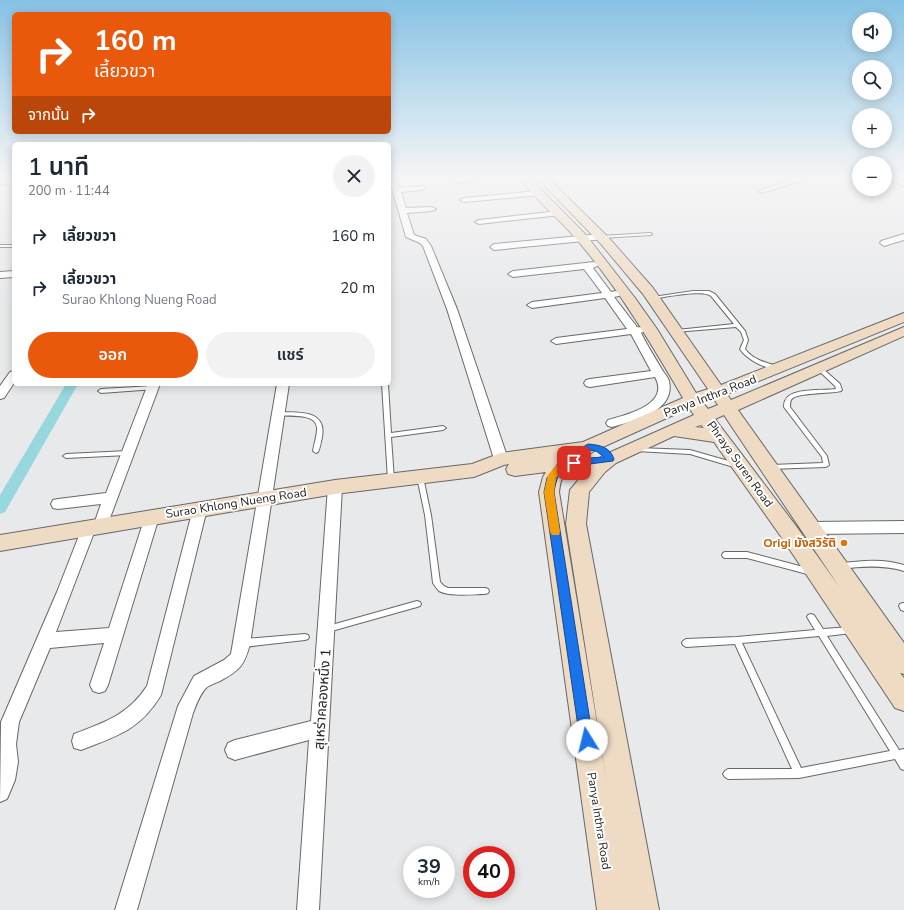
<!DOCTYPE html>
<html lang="th">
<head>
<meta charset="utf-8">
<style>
  :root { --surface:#fff; --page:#f2f2f3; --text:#1f2937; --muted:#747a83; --accent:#ea580c }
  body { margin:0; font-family:"Nunito Sans","Noto Sans Thai",sans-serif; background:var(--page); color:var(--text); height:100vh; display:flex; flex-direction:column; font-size:15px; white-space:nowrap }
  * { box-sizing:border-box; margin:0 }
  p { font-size:13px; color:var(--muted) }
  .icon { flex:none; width:22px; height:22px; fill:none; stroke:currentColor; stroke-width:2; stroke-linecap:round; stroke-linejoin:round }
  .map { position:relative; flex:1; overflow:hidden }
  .side { position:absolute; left:12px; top:142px; width:379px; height:244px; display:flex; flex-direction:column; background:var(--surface); border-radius:6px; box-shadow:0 2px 10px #0003 }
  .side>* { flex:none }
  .top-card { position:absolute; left:12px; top:12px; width:379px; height:122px; border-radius:6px; box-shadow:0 2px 10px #0003; background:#ea580c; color:#fff; overflow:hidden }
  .tools { position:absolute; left:852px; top:12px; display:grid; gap:8px }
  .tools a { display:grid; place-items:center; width:40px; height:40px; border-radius:50%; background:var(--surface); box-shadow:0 2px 10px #0003; font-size:20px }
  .speed { position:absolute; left:403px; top:846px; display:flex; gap:8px; font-size:20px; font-weight:700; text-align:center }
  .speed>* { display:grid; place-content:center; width:52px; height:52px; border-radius:50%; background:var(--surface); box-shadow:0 2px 10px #0003; line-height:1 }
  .speed small { font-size:10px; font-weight:400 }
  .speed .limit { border:6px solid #d22; background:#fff; color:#111 }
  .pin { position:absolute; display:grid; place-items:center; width:34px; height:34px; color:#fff; margin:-17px; border-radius:8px; box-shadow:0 2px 6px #0006 }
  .me { position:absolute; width:44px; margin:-22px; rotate:351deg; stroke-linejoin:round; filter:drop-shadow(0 0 3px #0008) }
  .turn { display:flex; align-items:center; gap:14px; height:84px; padding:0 16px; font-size:18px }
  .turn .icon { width:52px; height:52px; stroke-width:2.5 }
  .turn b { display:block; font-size:28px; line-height:34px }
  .then { display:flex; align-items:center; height:38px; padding:0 16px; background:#0003; gap:8px; font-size:15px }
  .round { display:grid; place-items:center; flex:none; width:42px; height:42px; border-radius:21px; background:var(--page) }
  .headline { display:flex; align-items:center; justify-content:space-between; height:68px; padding:0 16px }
  h1 { font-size:24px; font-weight:600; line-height:30px }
  .primary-button { display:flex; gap:8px; margin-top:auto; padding:8px 16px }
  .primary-button a { flex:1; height:46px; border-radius:24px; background:var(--accent); color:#fff; font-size:16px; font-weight:600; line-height:46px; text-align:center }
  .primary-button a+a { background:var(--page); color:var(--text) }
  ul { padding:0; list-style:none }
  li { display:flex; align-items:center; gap:12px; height:52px; padding:0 16px }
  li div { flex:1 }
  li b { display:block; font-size:15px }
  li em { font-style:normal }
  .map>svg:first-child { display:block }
</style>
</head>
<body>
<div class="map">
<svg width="904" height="910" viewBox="0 0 904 910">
  <rect width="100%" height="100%" fill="#e8e9ea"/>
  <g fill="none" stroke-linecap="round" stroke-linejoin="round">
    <!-- canal -->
    <path fill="#97d7de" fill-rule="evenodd" d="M66,384H78L5,512L0,514V495Z"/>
    <defs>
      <path id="lane" d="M650,233L652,234L651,235L601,238L599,237L601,236Z
        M0,245H14V247H0Z
        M693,291H709L715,294L745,331L748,340L745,349C753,360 767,363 780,367L781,368L780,369C767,370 747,360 740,349L744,340L741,332L736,327L675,332V331L677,330L734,324L711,296C702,289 665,297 653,299L651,298L653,297Z
        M819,366L821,367L840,384L842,390L841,391C831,394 795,392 791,400C790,402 790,406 790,407L827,456L829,465L826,467L769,469L768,467L771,465L823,463L822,457L784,407C784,405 784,403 785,401C790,387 824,391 836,389L835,386L817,369L816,368L817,367Z
        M382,384H388L391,433L443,426L446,428L443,430L391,437L394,480L393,482H389L388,480Z
        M153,386L156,388L155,389L101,393L98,391L101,389Z
        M279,412C298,413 327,409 322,437C321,442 320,448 318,452L316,453L313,451C314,444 317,436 317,428C316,412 288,417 277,415L276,414Z
        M638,448L690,450L739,464L740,466L737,468L690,454L636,451L635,450Z
        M128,451L131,453L128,455L66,458L63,456L66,454Z
        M418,475H422L423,477L431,515L440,582L444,586L448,588H485L488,589L489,591L488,593L485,594C473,594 450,597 439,591C437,589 435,586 433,583L425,515L417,477Z
        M725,552H747L811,569L814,570L815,572L814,574L811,575L747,558H725L723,557L722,555L723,553Z
        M865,561C878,560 891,561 904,565V571C883,565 863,566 841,569L839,568L837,566L839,564L841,563Z
        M417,601L420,602L421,604L420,606L417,607L328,632L325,631L324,629L325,627L328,626Z
        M903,603H904V611L901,610L899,606L900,604Z
        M811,614L814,615L823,629L851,627L854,628L855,630L854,632L851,633L827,636L899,750L904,749V770L901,769L895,759L799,778L728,779L725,777L723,774L725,771L728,769H792L735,644L686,647L683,645L682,643L683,641L686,639L737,637L815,630L807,617L808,615ZM819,636L890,751L801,768L742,643Z
        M305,634L308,635L309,637L308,639L305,640L244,647L241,645L240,643L241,641L244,639Z"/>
      <path id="street" d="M389,178H397L399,188L422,186L426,188L422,190L401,192L406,208L432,207L436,209L432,211L407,213L414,235L426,239L431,246L457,309L508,459L506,462L501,464L496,462L494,459L447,309L423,246L420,243L406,237Z
        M453,178H478C473,182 458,184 452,180Z
        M798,178H810L762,193L758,191Z
        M887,178H897L904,181V186Z
        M14,179V183L0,185V181Z
        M538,191H541V195L464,202L460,200L464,198Z
        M558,211L562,213L561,215L479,224L475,222L479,220Z
        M601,234L605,237L604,239L494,250L490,247L494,244Z
        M904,234V240L884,246L880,243L881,241Z
        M594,262L599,265L593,268L611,292L616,291L621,294L619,296L614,297L637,327L645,328L646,330L641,333C647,345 654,356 661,368C663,372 668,377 669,381C676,412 633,421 612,427L608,426L606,423L608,420C625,415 671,405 655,377L590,387L586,386L584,383L586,380L590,379L651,371L631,334L556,344L551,341L556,338L627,329L605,298L532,308L527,305L532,302L602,293L584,269L513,277L508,274L513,271Z
        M14,271V277L0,278V272Z
        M14,371V383L4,398L0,399V386L10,372Z
        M148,384H160L107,526L105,530L100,532L95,530L56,632L109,628L145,517L147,513L152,512L157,513L159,517L108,685L105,691L99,693L93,691L90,685L104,643L50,648L19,722L16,744L18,762L15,780L7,799L0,802L1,722L57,592L82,528L84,524L89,522L94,524L101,504L58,509L53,508L51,504L53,500L58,499L106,493Z
        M277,384H289L250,644C244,666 240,670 220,681C216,683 209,685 206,688C200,694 196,705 193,713L137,910H115L178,706L194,676L224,660L231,654Z
        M335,482L340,483L342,487L319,910H297L309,740L235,760L228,757L225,750L228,743L235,740L311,721L328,487L330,483Z
        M200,504L205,505L207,509L161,695C140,730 117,736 81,750L74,748L72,741L74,734C105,722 128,715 147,686L193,509L195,505Z
        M904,521V533L811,534L806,532L804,528L806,524L811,522Z"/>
      <path id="secondary" d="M519,178H530L586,235L635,298L657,329L696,393L708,389L643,294L601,244L537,178H548L609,238L653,288L721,385L904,313V322L727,394L731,400L904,327V336L738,410L904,643V674L900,673L904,678V711L895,708L782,538L714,442L674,436L616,463L605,472L589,492L586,524L659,910H597L539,492L543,477L546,472L515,476L508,474L506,469L509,464L504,465L474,477L335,494L0,551V535L335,480L472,464L501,453L583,442L683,398C651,343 619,289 578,241C560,219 536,201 519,178ZM713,398L718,405L708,409L702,402ZM689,408L694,415L604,455L593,462L570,490L566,524L607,784L559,492C561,479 562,472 575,468L578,462L594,451ZM724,415L736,433L840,588L796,526L715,419ZM701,425L704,428L695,427Z"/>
    </defs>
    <!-- lane casing -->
    <use href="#lane" stroke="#676869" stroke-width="2"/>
    <!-- street casing -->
    <use href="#street" stroke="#676869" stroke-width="2"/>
    <!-- secondary casing -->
    <use href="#secondary" stroke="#676869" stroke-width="2"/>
    <!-- lane -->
    <use href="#lane" fill="#fff" fill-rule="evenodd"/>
    <!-- street -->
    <use href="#street" fill="#fff" fill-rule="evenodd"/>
    <!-- secondary -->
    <use href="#secondary" fill="#efdbc3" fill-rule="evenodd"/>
  </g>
  <!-- sky -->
  <linearGradient id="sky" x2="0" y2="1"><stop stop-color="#87c2e4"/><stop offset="0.58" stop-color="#f5f5f6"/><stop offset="1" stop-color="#f5f5f6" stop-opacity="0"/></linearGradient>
  <rect width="904" height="306" fill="url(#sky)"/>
  <!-- route -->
  <path fill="#1a73e8" stroke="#114b97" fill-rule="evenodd" d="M588,444C600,445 610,447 614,459L613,461L574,466L569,463C559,470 556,480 554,492L593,740L591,744L587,746L582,744L580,740L544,492L547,478L559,462ZM589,450L596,451L604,457L575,459Z"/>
  <!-- slow -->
  <path fill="#f59e0b" d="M564,459L569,462L556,478L554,492L560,532L559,535H552L550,532L544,492L548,475L561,460Z"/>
  <!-- markers -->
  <circle fill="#e8710a" stroke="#fff" stroke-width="1.5" cx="844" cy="543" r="4"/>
  <g text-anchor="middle" stroke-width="4" stroke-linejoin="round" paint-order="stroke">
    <!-- street labels -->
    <g font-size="12" fill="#252525" stroke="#fff">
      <text transform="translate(710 396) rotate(-21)" y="4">Panya Inthra Road</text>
      <text transform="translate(740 464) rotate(54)" y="4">Phraya Suren Road</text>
      <text transform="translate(236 503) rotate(-9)" y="4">Surao Khlong Nueng Road</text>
      <text transform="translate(599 821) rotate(81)" y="4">Panya Inthra Road</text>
    </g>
    <!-- food labels -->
    <g font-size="12" font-weight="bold" fill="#c56008" stroke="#fff" text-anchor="end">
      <text x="836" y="547">Origi มังสวิรัติ</text>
    </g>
    <!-- near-street labels -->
    <g font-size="14" fill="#252525" stroke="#fff">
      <text transform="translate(322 699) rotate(-86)" y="5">สุเหร่าคลองหนึ่ง 1</text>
    </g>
  </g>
</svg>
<div class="tools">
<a><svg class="icon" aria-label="sound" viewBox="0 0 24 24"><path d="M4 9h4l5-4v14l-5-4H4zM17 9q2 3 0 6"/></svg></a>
<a><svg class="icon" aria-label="search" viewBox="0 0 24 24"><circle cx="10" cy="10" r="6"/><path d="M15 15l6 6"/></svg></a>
<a>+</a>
<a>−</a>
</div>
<div class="speed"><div>39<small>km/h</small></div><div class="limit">40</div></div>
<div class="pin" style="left:574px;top:463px;background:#d93025"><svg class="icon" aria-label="arrive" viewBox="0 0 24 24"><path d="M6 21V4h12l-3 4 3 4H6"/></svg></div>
<svg class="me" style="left:587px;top:740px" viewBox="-20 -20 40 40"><circle r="19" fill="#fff"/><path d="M0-13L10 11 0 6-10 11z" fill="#1a73e8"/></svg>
<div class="top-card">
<div class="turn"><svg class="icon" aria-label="right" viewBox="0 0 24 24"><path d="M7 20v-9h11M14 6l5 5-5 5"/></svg><div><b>160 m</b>เลี้ยวขวา</div></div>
<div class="then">จากนั้น<svg class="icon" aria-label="right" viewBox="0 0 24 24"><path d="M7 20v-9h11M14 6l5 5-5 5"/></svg></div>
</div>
<section class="side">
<div class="headline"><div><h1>1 นาที</h1><p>200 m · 11:44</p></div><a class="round"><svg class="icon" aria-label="close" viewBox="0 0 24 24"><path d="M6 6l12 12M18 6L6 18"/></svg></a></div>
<ul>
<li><svg class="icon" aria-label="right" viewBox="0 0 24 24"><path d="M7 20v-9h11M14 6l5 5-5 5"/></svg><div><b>เลี้ยวขวา</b></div><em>160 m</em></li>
<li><svg class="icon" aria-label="right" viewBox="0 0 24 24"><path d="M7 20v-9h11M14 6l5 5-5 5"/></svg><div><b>เลี้ยวขวา</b><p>Surao Khlong Nueng Road</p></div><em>20 m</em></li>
</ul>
<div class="primary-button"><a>ออก</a><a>แชร์</a></div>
</section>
</div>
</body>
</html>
